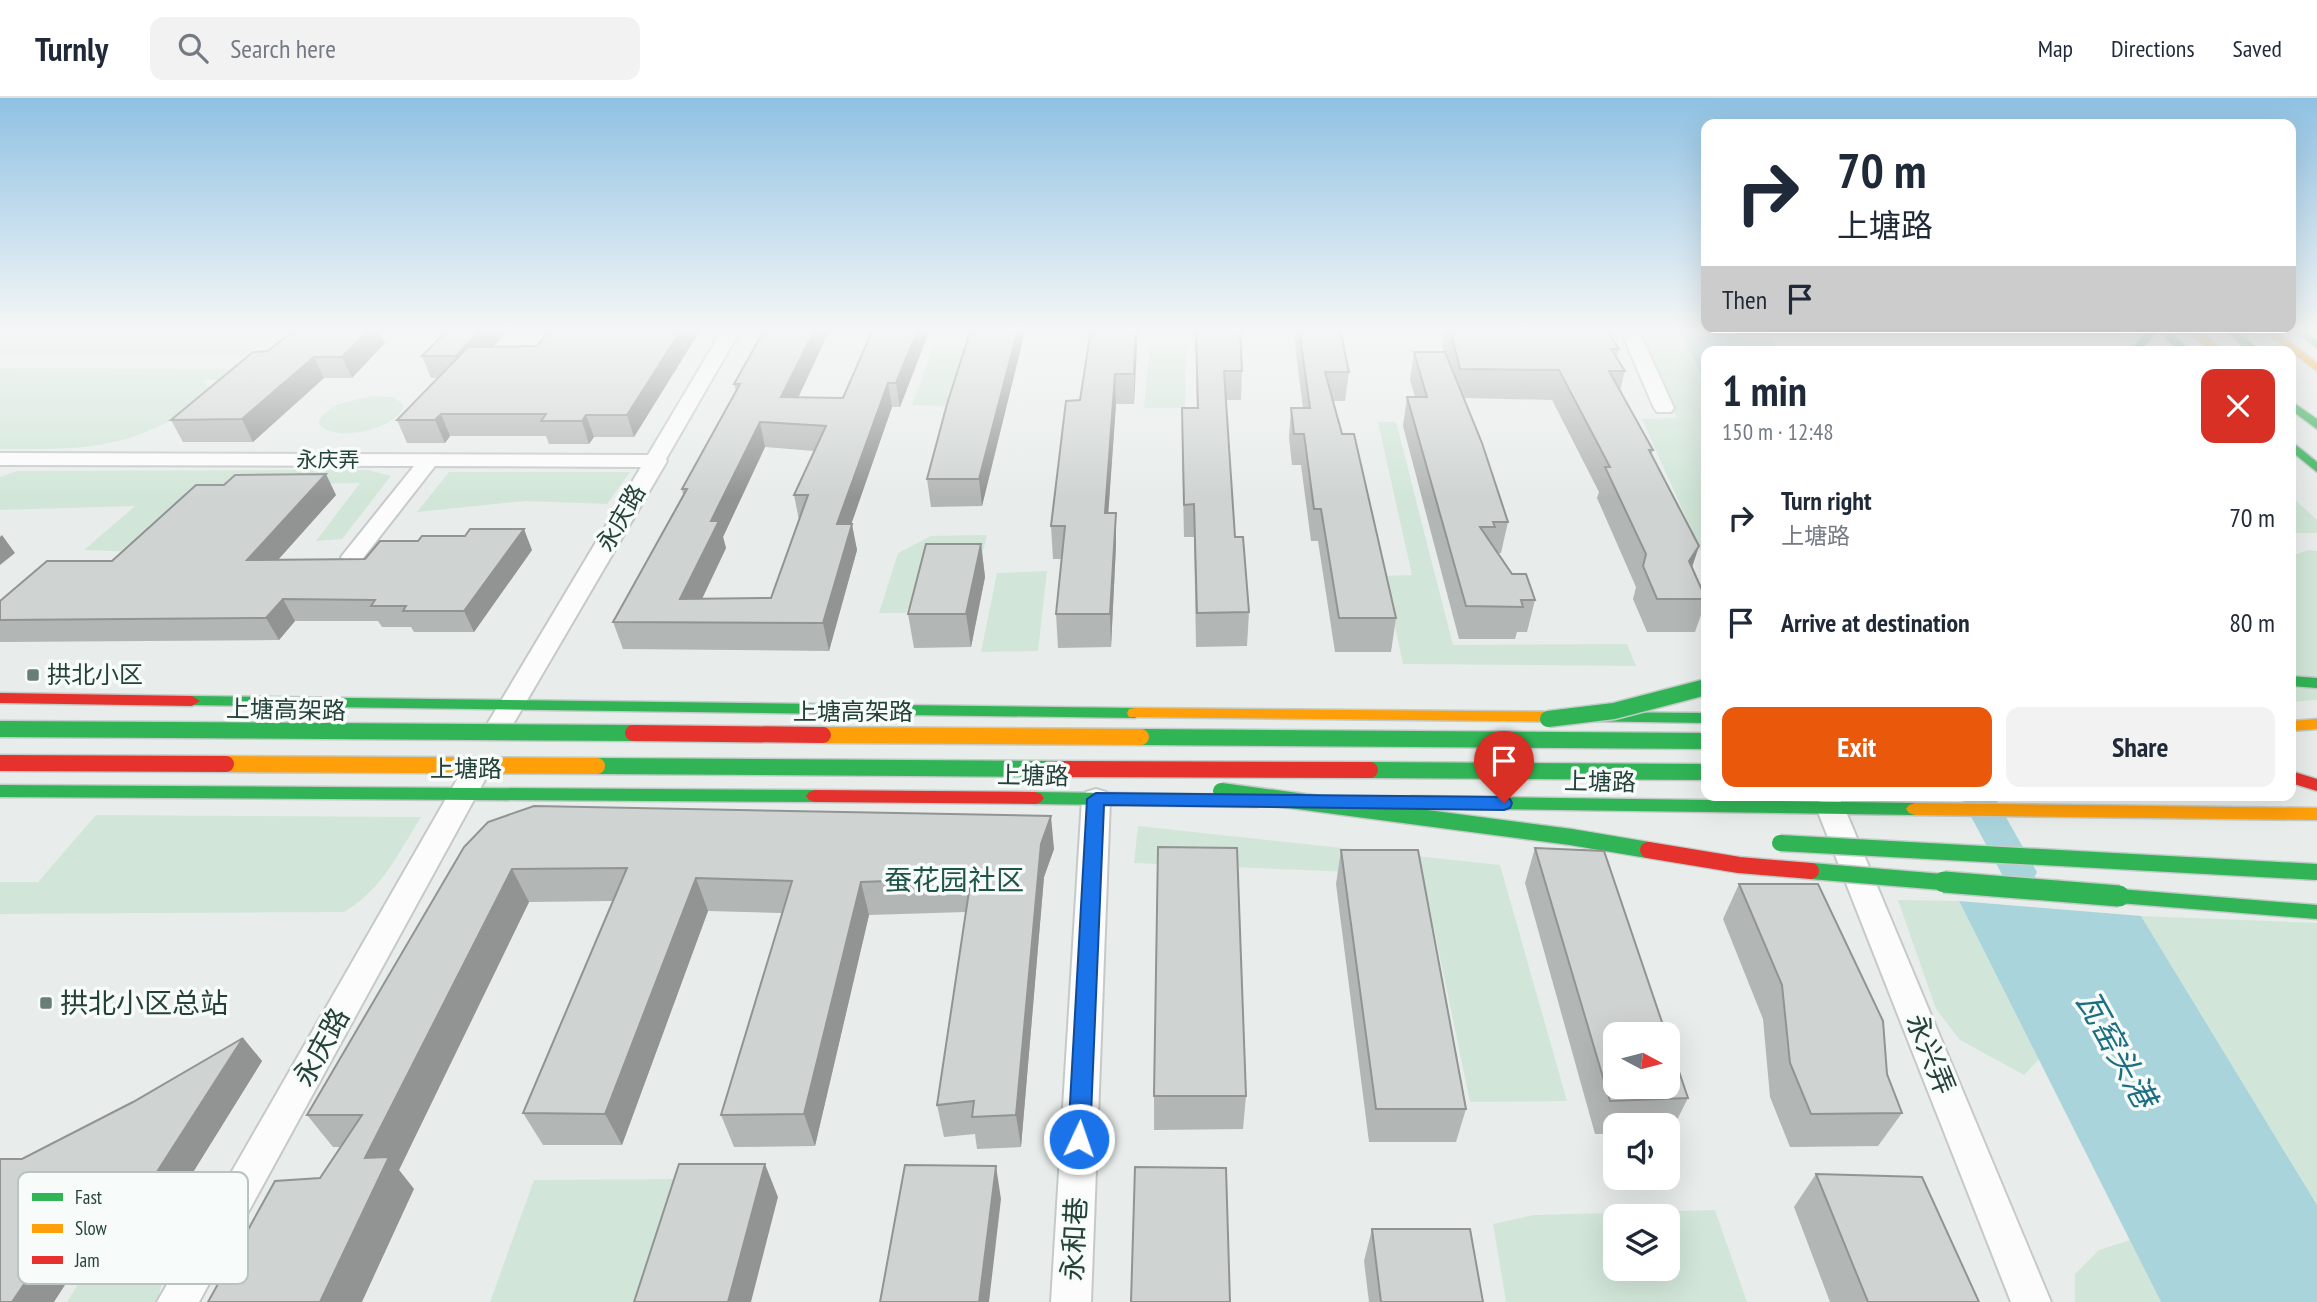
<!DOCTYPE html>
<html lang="en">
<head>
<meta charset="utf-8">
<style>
  :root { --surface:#fff; --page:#f2f2f3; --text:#1f2937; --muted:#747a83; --line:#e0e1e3; --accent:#ea580c }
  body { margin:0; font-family:"PT Sans Narrow","Noto Sans SC",sans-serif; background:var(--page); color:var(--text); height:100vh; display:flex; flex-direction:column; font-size:26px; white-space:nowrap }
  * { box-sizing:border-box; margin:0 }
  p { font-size:23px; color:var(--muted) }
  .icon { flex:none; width:38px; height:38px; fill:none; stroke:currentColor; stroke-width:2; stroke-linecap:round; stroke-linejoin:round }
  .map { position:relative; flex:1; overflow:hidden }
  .drawer { position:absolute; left:1701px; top:248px; width:595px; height:455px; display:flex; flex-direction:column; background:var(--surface); border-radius:14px; box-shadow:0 7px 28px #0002 }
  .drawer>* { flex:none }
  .hud { position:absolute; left:1701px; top:21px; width:595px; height:214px; border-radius:14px; box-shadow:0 7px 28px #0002; background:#fff; color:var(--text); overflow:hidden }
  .needle { width:46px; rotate:97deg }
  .tools { position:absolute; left:1603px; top:924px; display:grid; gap:14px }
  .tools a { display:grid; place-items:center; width:77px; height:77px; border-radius:14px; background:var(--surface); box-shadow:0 7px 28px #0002; font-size:35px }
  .pin { position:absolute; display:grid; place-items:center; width:60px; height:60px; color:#fff; margin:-72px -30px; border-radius:50% 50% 50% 0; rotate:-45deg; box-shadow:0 0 7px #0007 }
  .pin .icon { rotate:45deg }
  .me { position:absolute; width:77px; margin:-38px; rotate:3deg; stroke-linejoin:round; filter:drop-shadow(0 0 5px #0008) }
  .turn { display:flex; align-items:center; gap:24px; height:147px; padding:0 21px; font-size:32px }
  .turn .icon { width:91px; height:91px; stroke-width:2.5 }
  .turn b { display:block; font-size:49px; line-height:60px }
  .then { display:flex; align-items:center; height:66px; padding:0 21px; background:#0003; gap:14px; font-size:26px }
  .round { display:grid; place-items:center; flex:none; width:74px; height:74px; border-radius:14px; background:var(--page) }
  .head { display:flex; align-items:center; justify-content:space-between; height:119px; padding:0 21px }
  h1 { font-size:42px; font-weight:600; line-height:52px }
  .primary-button { display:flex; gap:14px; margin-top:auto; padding:14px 21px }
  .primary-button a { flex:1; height:80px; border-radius:14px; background:var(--accent); color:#fff; font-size:28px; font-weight:600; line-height:80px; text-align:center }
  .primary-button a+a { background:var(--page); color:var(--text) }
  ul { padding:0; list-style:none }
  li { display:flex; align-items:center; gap:21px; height:105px; padding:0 21px }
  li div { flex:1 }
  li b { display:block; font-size:26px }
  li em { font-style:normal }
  header { display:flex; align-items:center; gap:42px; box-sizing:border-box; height:98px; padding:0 35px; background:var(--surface); border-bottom:2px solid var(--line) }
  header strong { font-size:33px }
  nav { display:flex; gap:38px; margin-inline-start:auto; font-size:24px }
  .search { width:490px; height:63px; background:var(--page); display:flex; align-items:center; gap:18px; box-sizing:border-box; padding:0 24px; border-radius:14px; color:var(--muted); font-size:26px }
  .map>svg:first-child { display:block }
</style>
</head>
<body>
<header>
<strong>Turnly</strong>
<div class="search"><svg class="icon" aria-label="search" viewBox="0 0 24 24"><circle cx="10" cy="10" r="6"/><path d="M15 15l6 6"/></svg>Search here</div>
<nav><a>Map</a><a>Directions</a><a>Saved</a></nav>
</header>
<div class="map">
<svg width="2317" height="1204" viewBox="0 0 2317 1204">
  <rect width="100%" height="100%" fill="#e8edeb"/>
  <!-- green -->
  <path fill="#d1e6d8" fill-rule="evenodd" d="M1641,231H1679L1706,286V465L1642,321L1677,320Z
    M1766,231H2109L2133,254H1780Z
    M0,233L276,234L247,257H0Z
    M1150,247L1186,248L1185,310H1144Z
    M934,249H967L948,308L912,307Z
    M0,270L238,271L224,282H202L209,289C205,305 188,314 174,321C111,354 69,351 0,351Z
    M372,298L395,299L404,308C396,331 335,346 319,326L320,320L334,308L346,304Z
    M1378,324H1396L1453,547L1627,546L1636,568L1403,566L1384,478L1412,477Z
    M368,372L391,378L342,441L316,443L360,385L214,388L139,454L84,452L135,408L0,412V379L17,373Z
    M449,374H630L607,406L526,403L417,414Z
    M2291,398L2317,422V435H2291Z
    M987,437L980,466L926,467L906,515H879L898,455L931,438Z
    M2309,452L2317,453V602L2291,604V458Z
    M1047,473L1038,553L981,554L997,475Z
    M96,717L421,719C399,754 381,793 344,814L0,816V784H38Z
    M1138,728L1500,767L1567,1003L1470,1004L1423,777L1134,765Z
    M1898,802L1959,803L2039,961L2024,977L1960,942L1936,911Z
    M2141,818L2317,825V1107Z
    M685,1081L645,1204H490L534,1082Z
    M1715,1112L1747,1204H1506L1493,1126L1534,1117ZM1615,1118H1668V1171H1615Z
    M2130,1142L2161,1204H2075V1176L2099,1152Z
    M163,1182L157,1204H67L78,1186Z"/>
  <!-- water -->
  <path fill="#a9d4db" d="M1679,231H1767L1780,254H1706V286Z
    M1959,803L2141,818L2317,1107V1204H2161Z"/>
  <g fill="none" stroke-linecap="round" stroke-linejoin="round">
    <!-- canal -->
    <path fill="#a9d4db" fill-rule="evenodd" d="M1960,698H1994L2037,774L2032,784L2019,788L2006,784Z"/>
    <defs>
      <path id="street" d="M723,231H741L666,361L667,363L512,628L509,634L499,637L489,634L486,628L641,369L435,368L360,464H344L341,459L414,368L0,367V355L648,357Z
        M1620,231H1638L1674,310L1671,314H1657L1654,310Z
        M473,668L483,671L487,678L199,1204H157L459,678L463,671Z
        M1096,691L1106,694L1110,701L1091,1204H1051L1082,701L1086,694Z
        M1830,699L1840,702L1844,709L2051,1204H2011L1816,709L1820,702Z"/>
      <path id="fast" d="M2147,231H2167L2192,254H2180L2157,232C2147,246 2143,254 2125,254L2138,244Z
        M2223,231H2235L2261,254H2249Z
        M2291,231H2303L2317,242V250Z
        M2291,303L2317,321V331L2291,312Z
        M2291,343L2317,364V374L2291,353Z
        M2291,578L2317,580V590L2291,588Z
        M192,598L1135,610L1143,615L1135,620L186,607L184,603L186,599Z
        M1584,614L1706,615V625L1578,623L1576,619Z
        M0,687L815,692L821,694L824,698L821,702L815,704L0,699Z
        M1035,694L1257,697L1263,699L1266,703L1263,707L1257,709L1035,706L1029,704L1026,700L1029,696Z
        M1412,698L1915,705L1921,707L1924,711L1921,715L1915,717L1412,710L1406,708L1403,704L1406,700Z
        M2119,791L2317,807V821L2119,805L2112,803L2110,798L2112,793Z"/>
      <path id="slow" d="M2186,231H2198L2224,254H2212Z
        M2261,231H2273L2317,265V273Z
        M1135,610L1584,614L1592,619L1584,624L1129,619L1127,615L1129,611Z
        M2317,621V631L2291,633V623Z
        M1915,705L2317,710V722L1915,717L1909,715L1906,711L1909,707Z"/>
      <path id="jam" d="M0,595L192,598L200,603L192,608L0,605Z
        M2291,673L2317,681V693L2291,685Z
        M815,692L1035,694L1041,696L1044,700L1041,704L1035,706L815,704L809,702L806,698L809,694Z"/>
    </defs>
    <!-- street casing -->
    <use href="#street" stroke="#c5cac8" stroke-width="4"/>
    <!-- fast casing -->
    <use href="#fast" stroke="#c3cbc8" stroke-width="3"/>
    <!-- slow casing -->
    <use href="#slow" stroke="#c3cbc8" stroke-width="3"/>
    <!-- jam casing -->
    <use href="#jam" stroke="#c3cbc8" stroke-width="3"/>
    <!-- street -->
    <use href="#street" fill="#fcfcfc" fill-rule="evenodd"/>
    <!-- fast -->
    <use href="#fast" fill="#30b455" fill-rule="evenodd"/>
    <!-- slow -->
    <use href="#slow" fill="#ff9f0a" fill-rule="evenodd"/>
    <!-- jam -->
    <use href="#jam" fill="#e5322d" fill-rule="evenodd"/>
    <defs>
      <path id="fast-bridge-far1" d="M1548,621L1614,613L1706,589
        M0,631L633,635
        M1141,639L1706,643
        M597,668L1061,671
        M1370,672L1706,674
        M1221,693L1571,739L1648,752
        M1780,745L2317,774
        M1811,773L1966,786"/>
      <path id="fast-bridge" d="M1944,784L2119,798"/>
      <path id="slow-bridge" d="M823,637L1141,639
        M226,666L597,668"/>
      <path id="jam-bridge" d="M633,635L823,637
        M0,665L226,666
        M1061,671L1370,672
        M1648,752L1739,767L1811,773"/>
    </defs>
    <!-- fast-bridge-far1 casing -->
    <use href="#fast-bridge-far1" stroke="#c3ccc9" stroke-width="19" stroke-linecap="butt"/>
    <!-- fast-bridge casing -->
    <use href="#fast-bridge" stroke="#c3ccc9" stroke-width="24" stroke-linecap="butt"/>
    <!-- slow-bridge casing -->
    <use href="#slow-bridge" stroke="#c3ccc9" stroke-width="19" stroke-linecap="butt"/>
    <!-- jam-bridge casing -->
    <use href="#jam-bridge" stroke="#c3ccc9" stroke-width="19" stroke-linecap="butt"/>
    <!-- fast-bridge-far1 -->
    <use href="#fast-bridge-far1" stroke="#30b455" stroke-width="16"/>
    <!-- fast-bridge -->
    <use href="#fast-bridge" stroke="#30b455" stroke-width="21"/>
    <!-- slow-bridge -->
    <use href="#slow-bridge" stroke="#ff9f0a" stroke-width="16"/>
    <!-- jam-bridge -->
    <use href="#jam-bridge" stroke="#e5322d" stroke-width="16"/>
  </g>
  <!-- wall -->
  <path fill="#b2b6b5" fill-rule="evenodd" d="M449,231H509L493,249L537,248L551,231H701L634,339H594L589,346H549L546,338H450L445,345H407L397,322L438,280H431L422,258Z
    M765,231H860H830L798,299L843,300L930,231L900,309H892L851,426L857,452L829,553L623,551L613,524L683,397L682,391L736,293L734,286ZM765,349L814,353L794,397L799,422L771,500L702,501L726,450L723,439Z
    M971,231H1034L1033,233H1025L982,408L931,409L927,381Z
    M1090,231H1136L1134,306H1116L1108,415L1116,447L1111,549L1058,550L1056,516L1062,461H1053L1051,428L1080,302L1090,235Z
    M1183,231H1240L1242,273L1241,302H1226L1235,439L1249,514L1247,548L1196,549L1194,439H1184L1182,340V310H1197L1195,235H1183Z
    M1273,231H1340L1349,274L1345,303H1333L1396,520L1391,554H1335L1318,443H1311L1301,367H1292L1289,340L1291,310H1303L1295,248L1296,234H1274Z
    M1366,231H1405V234H1367Z
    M1444,231H1606L1619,251L1616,260L1625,273L1620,293L1653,352L1651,357L1699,448L1692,469L1706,499V503L1695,534H1647L1633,501L1636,489L1597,400L1599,394L1552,302L1464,300L1508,424L1501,455H1498L1512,476L1535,502L1527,534H1517L1515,541H1459L1403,328L1407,299H1415L1410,282L1414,254H1444L1442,246Z
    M385,245L352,280H324L253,344H183L171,322L253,254Z
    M336,397L278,462L365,461L532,452L474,534H414L411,529H382L378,523H295L279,542L0,544V503Z
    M981,446L985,479L971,549L914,550L908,516Z
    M464,749L1054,751L1044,779L1021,1049L977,1051L975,1036L944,1039L937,1007L966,814L869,817L815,1048L734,1049L721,1017L782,815L708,813L622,1047H543L523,1015L613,803L529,804L399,1072L414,1091L320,1080L341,1049H333L307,1017Z
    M1535,750L1688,1000L1671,1034H1668V1027H1615V1036H1595L1525,785Z
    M1341,752L1466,1011L1456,1044H1369L1336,786Z
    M1739,786L1887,976L1902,1015L1878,1048L1790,1049L1770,999L1763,921L1723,821Z
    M243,940L262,963L169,1113L112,1114L22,1061L133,1004Z
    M1154,998H1246L1243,1031L1154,1032Z
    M1816,1076L1979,1204H1830L1794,1109Z
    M1372,1131L1483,1204H1369L1364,1163Z"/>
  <!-- shaded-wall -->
  <path fill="#919493" d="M370,231H379L385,245L352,280L342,259Z
    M482,231H509L465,280L456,258Z
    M682,231H701L634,339L627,317Z
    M815,231H830L787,324L781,299Z
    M918,231H930L900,309L896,285Z
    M1018,231H1025V233L982,408L979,381Z
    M1136,231L1137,249L1134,306V276Z
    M314,259L324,280L253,344L242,321Z
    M1115,276L1116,306L1106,448L1105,415Z
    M888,285L892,309L842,453L837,426Z
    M441,316L450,338L445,345L435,322Z
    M586,317L594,339L589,346L582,323Z
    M760,324L765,349L723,439L726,450L691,524L680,501L711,423Z
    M326,376L336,397L259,483L247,462Z
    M1116,415V447L1111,549L1110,516Z
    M852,426L857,452L829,553L823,525Z
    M524,431L532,452L474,534L464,513Z
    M2,437L15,455L0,467V439Z
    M981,446L985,479L971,549L966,516Z
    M1699,448L1688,481L1689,463Z
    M283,501L295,523L279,542L266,520Z
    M1051,718L1054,751L1044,779L1021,1049L1016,1017L1041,746Z
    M512,771L529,804L399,1072L414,1091L362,1204H320L365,1060Z
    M696,780L708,813L622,1047L605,1016Z
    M861,784L869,817L815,1048L804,1016Z
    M243,940L262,963L169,1113L146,1091Z
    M765,1066L778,1099L751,1204H728Z
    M996,1068L1001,1101L989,1204H979Z
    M88,1092L112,1114L54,1204H12Z"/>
  <!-- building -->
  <path fill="#cfd4d2" stroke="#919493" stroke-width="2" fill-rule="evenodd" d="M295,231H370L342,259H314L242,321L171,322L253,254L268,253Z
    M449,231H482L456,258H422Z
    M551,231H682L627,317H586L582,323H541L546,316H441L435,322H397L468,249L537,248Z
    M765,231H815L781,299L843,300L873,231H918L896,285H888L837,426H852L823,525L613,524L687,391H682L740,286H734ZM760,324L826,328L794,397H808L771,500L680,501L719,423H711Z
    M971,231H1018L979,381H927L947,306Z
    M1091,231H1136L1134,276H1115L1105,415H1116L1110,516H1056L1065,428H1051L1066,303L1080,302Z
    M1196,231H1240L1242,273H1224L1235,439H1243L1249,514L1197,515L1194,406L1184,407L1182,310H1198Z
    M1299,231H1340L1349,274H1325L1342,336H1354L1396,520H1339L1321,411H1314L1304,336H1294L1291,310H1310Z
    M1450,231H1606L1619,251H1611L1625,273H1609L1653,352H1649L1699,448L1689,463L1706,501H1657L1643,468L1646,456L1605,369H1610L1559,272L1460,271Z
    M1414,254H1445L1482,345L1508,424H1493L1495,429H1480L1512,476H1526L1535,502H1521L1523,509L1466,508L1407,299H1427Z
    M326,376L247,462L365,461L380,443H418L422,438H465L470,431H524L464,513H403L406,508H371L375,502L283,501L266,520L0,522V503L47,463H112L196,387H224L235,377Z
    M926,446H981L966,516H908Z
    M534,708L1051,718L1041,746L1016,1017L972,1019L974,1003L937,1007L971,780L861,784L804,1016L721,1017L792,783L696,780L605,1016L523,1015L627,770L512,771L365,1060L389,1059L320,1204H208L275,1083L320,1080L362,1017H307L464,749L488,724Z
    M1158,749L1237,750L1246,998H1154Z
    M1535,750L1604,753L1666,936H1615V989H1668V941L1688,1000L1610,1003Z
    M1341,752H1418L1466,1011H1376Z
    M1739,786H1818L1883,923L1887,976L1902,1015L1811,1016L1790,965L1782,887Z
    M243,940L146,1091L88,1092L12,1204H0V1061H22L133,1004Z
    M679,1066H765L728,1204H634Z
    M905,1067L996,1068L979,1204H880Z
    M1135,1069L1226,1070L1230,1204H1131Z
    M1816,1076L1922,1079L1979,1204H1868Z
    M1372,1131H1470L1483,1204H1381Z"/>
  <!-- sky -->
  <linearGradient id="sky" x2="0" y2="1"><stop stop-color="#8fc1e3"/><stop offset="0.58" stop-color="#f5f7f6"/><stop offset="1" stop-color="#f5f7f6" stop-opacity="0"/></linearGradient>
  <rect width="2317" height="400" fill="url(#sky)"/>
  <!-- route -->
  <path fill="#1a73e8" stroke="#114b97" stroke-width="2" d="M1096,695L1504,699L1510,701L1512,705L1510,710L1504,712L1104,707L1090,1041L1087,1049L1079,1052L1071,1049L1068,1041L1087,701Z"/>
  <!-- markers -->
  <g fill="#697e78" stroke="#f7fbf9" stroke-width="2.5">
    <rect x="26" y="570" width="14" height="14" rx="3.5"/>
    <rect x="39" y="898" width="14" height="14" rx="3.5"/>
  </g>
  <g text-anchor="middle" stroke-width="7" stroke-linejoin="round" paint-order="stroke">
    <!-- far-street labels -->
    <g font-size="21" fill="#24423a" stroke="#f7fbf9">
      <text x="328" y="369">永庆弄</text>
    </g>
    <!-- street labels -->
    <g font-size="24" fill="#24423a" stroke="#f7fbf9">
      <text transform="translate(621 420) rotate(-60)" y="8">永庆路</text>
      <text transform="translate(286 612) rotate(1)" y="8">上塘高架路</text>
      <text x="853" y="622">上塘高架路</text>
      <text x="466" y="679">上塘路</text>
      <text transform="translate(1033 678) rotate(1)" y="8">上塘路</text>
      <text transform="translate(1600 684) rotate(1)" y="8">上塘路</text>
    </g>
    <!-- poi labels -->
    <g font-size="24" fill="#24423a" stroke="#f7fbf9" text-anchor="start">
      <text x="47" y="585">拱北小区</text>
    </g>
    <!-- quarter labels -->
    <g font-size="28" fill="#1f5548" stroke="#f7fbf9">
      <text x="954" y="792">蚕花园社区</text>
    </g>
    <!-- near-poi labels -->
    <g font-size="28" fill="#24423a" stroke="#f7fbf9" text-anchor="start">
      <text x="60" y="915">拱北小区总站</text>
    </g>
    <!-- near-street labels -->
    <g font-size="28" fill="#24423a" stroke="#f7fbf9">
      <text transform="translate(321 949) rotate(-61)" y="10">永庆路</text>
      <text transform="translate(1931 956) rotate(68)" y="10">永兴弄</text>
      <text transform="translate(1074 1141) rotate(-87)" y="10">永和巷</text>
    </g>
    <!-- near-water labels -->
    <g font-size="32" font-style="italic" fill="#1c6f80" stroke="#f7fbf9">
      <text transform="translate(2116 951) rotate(61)" y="11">瓦窑头港</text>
    </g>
  </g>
  <!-- legend -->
  <rect x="18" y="1074" width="230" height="112" rx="10" fill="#f7fbf9" stroke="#b8c4c0" stroke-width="2"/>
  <rect x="32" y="1095" width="31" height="8" fill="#30b455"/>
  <rect x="32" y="1126" width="31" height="9" fill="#ff9f0a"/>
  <rect x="32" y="1158" width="31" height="8" fill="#e5322d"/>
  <g font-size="19" fill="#24423a">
    <text x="75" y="1106">Fast</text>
    <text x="75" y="1137">Slow</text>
    <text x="75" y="1169">Jam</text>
  </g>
</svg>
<div class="tools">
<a><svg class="needle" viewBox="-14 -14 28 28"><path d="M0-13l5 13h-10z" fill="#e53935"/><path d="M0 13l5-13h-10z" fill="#747a83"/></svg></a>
<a><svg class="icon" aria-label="sound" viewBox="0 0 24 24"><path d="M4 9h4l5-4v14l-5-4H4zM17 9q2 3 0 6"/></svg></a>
<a><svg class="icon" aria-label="layers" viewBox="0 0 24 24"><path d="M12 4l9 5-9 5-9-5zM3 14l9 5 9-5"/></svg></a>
</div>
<div class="pin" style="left:1504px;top:705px;background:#d93025"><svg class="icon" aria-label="arrive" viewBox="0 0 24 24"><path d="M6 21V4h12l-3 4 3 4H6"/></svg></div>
<svg class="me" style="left:1079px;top:1041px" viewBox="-20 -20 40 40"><circle r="17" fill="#1a73e8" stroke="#fff" stroke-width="3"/><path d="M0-11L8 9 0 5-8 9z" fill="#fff"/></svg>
<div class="hud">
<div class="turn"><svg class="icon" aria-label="right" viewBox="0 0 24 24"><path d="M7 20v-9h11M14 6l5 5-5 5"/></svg><div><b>70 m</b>上塘路</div></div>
<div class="then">Then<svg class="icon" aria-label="arrive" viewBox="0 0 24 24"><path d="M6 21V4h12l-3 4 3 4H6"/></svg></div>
</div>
<section class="drawer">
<div class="head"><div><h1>1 min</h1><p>150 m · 12:48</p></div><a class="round" style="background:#d93025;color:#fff"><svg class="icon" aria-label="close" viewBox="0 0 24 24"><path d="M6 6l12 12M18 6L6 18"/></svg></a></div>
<ul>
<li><svg class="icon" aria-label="right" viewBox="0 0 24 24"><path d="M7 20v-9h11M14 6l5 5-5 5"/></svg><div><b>Turn right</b><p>上塘路</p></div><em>70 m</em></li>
<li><svg class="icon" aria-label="arrive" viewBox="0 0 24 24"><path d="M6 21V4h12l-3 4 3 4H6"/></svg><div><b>Arrive at destination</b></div><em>80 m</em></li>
</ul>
<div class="primary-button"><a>Exit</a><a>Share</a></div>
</section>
</div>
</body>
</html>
